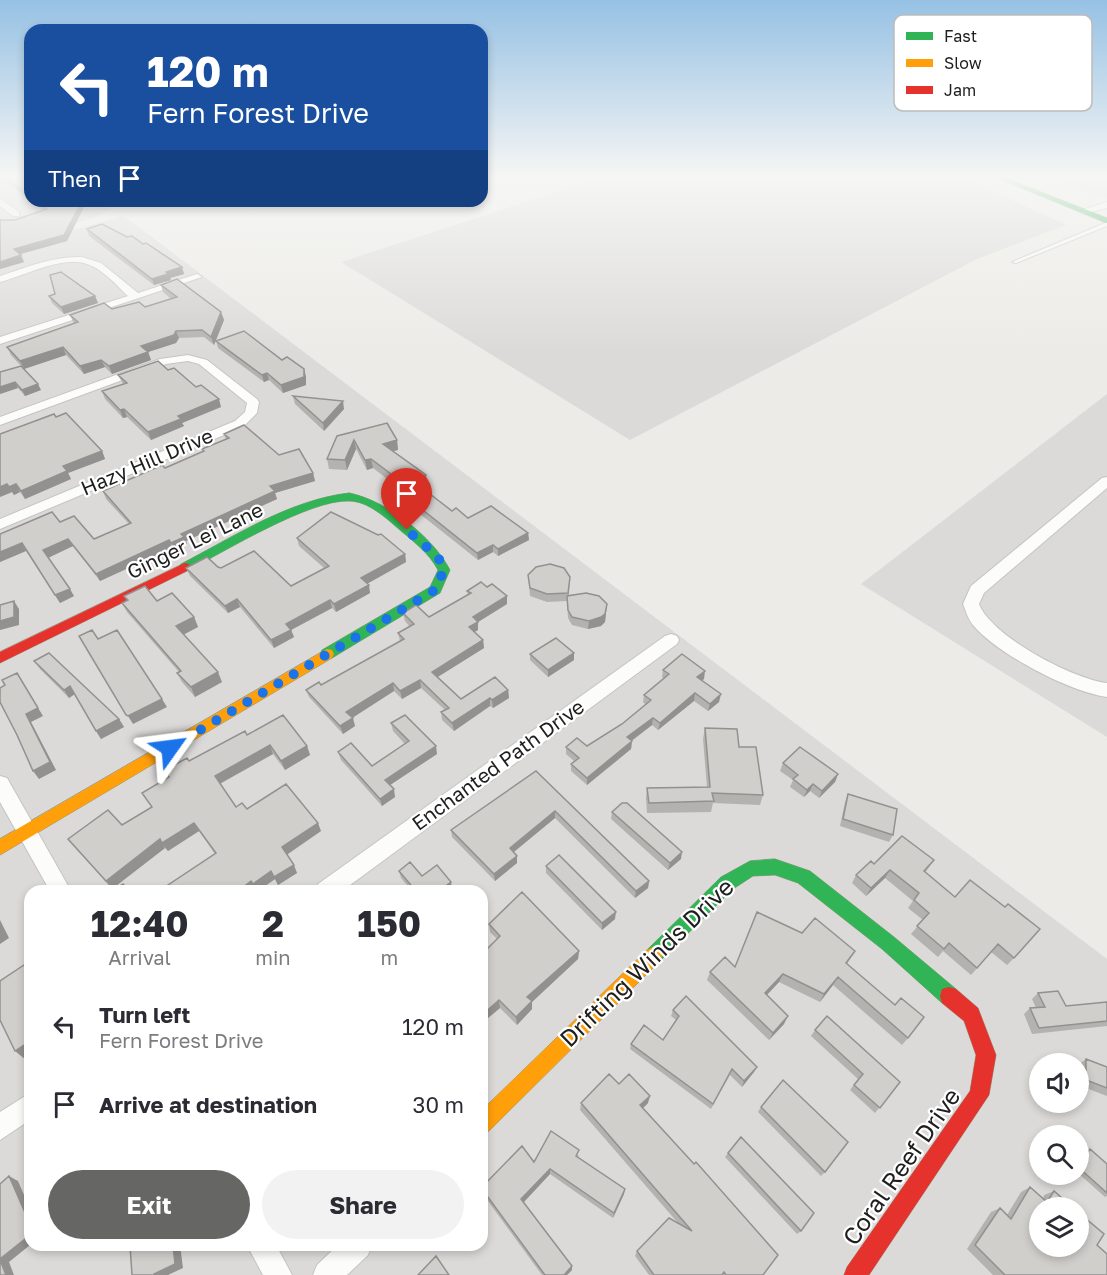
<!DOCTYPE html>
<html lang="en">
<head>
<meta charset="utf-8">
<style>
  :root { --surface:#fff; --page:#f2f2f3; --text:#2b2b33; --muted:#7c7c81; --accent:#666664 }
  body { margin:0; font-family:"Golos Text",sans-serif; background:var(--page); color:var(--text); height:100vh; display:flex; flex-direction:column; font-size:22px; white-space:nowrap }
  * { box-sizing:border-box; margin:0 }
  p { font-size:20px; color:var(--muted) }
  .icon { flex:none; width:33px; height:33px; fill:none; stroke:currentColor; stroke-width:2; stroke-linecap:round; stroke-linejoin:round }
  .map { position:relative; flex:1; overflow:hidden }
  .sheet { position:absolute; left:24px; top:885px; width:464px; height:366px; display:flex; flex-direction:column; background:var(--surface); border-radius:18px; box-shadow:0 3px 9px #0003 }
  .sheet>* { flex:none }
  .banner { position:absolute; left:24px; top:24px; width:464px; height:183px; border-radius:18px; box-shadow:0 3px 9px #0003; background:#1a4fa0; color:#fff; overflow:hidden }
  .tools { position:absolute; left:1029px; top:1053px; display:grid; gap:12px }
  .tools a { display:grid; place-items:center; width:60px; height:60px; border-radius:50%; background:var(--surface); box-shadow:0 3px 9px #0003; font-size:30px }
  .pin { position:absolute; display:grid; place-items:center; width:51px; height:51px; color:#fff; margin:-62px -26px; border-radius:50% 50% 50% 0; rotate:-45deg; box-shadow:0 0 6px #0007 }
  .pin .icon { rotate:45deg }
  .me { position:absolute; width:66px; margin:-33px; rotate:59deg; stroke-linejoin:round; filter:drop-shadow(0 0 4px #0008) }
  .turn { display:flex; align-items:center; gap:21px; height:126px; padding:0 24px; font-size:27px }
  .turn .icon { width:78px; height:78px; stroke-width:2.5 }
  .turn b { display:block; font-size:42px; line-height:51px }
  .then { display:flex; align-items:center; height:57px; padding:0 24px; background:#0003; gap:12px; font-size:22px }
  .eta { display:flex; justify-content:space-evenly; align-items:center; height:102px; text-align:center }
  .eta b { font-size:36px; font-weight:700; line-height:42px }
  .primary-button { display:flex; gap:12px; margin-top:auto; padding:12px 24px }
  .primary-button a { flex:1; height:69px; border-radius:36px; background:var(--accent); color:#fff; font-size:24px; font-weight:700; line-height:69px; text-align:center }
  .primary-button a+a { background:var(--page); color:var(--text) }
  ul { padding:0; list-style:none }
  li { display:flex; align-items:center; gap:18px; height:78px; padding:0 24px }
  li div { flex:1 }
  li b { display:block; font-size:22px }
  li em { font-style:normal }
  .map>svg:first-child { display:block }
</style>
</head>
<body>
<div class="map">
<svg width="1107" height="1275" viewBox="0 0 1107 1275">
  <rect width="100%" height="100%" fill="#ecebe7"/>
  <!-- residential -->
  <path fill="#dbdad8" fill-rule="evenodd" d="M0,175H30V201H101L111,209L94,218L0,245Z
    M609,175H957L1066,225L977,259L630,440L341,262Z
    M1072,175H1107V198L1055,180Z
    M124,216L1107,959V1275H0V250ZM30,891H482V1245H30ZM1040,1064H1078V1102H1040ZM1040,1136H1078V1174H1040ZM1040,1208H1078V1246H1040Z
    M1107,394V737L861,584Z"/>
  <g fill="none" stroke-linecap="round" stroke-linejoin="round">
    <defs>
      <path id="lane" d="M1105,223H1107V226L1016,263L1012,262Z"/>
      <path id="street" d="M0,199L19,212V216H13L0,206Z
        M1107,202V208L1083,214L1079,211Z
        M82,257L101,263L138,293L197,274L202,277L0,344V337L128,296C116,285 103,269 87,264C63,255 24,276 0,282V276C27,267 54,256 82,257Z
        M188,355L207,360L257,399L259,402L257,413L243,427L0,529V519L235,421L245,412L247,403L199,364L188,361L166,364L0,425V417L160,359Z
        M1107,477V488L984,593L979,604C991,636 1073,679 1107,683V697C1070,692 997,654 973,625C968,619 966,611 963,604L971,586L1102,478Z
        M671,634L677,636L679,640L677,644L342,891H315L318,884L665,636Z
        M0,776L7,778L71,891H50L0,802Z
        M30,1093V1120L0,1140V1112Z
        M247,1245H276L292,1275H263Z
        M338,1245H372L368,1255L347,1275H313L317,1265Z"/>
      <path id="fast" d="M990,175H998L1107,218V223Z
        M349,493C386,500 433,537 450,570L440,593L332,658H322L320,654L322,650L430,587L438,570C429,553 414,542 400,530C386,518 368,501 349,501C311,499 225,551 189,570H181L179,567L181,564C233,537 289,500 349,493Z
        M775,859L810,871L894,937L956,989L958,996L956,1003L949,1005L942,1003L882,949L798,883L775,875L753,876L733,889L659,962L653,965L647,962L644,956L647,950L721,877L750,861Z"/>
      <path id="slow" d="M327,649L332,650L334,654L332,658L0,855V839Z
        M653,947L659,950L662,956L659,962L489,1131L482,1134V1110L647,950Z"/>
      <path id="jam" d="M185,563L189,564L191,567L189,570L0,663V652Z
        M949,987L956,989L978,1008L996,1055L989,1095L869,1275H844L847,1267L970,1091L976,1055L964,1021L942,1003L940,996L942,989Z"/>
    </defs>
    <!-- lane casing -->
    <use href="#lane" stroke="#c5c4c3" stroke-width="2"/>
    <!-- street casing -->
    <use href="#street" stroke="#c5c4c3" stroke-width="2"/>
    <!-- fast casing -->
    <use href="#fast" stroke="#939680" stroke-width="1"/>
    <!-- slow casing -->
    <use href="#slow" stroke="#939680" stroke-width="1"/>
    <!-- jam casing -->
    <use href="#jam" stroke="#939680" stroke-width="1"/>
    <!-- lane -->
    <use href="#lane" fill="#fcfcfb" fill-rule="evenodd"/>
    <!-- street -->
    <use href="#street" fill="#fcfcfb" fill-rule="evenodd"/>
    <!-- fast -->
    <use href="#fast" fill="#30b455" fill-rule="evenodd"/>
    <!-- slow -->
    <use href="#slow" fill="#ff9f0a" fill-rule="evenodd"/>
    <!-- jam -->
    <use href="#jam" fill="#e5322d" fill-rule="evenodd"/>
  </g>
  <!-- wall -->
  <path fill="#b3b2af" d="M0,175H30V200L0,177Z
    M31,201H84L85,205L67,241L20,254L24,262L0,269L15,220L44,211Z
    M87,229L127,237L143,244L182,267L184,274L170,278L171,280L154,285L89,236Z
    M161,285L221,312L224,320L214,345L204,337L179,338L176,343L148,352L151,360L112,374L105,367L84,374L66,355L24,369L41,390L25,396L18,388L0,394V372L21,366L11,355L7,347L74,324L70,315L112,309L145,307L171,299L163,292Z
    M49,296H95L98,303L64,314L52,303Z
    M216,341L282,360L304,369L306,377V385L283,393L269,380L264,382L218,348Z
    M168,370L196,387L221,407L182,423L184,426L151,440L127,417L123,418L105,399L102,391L123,384L118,375Z
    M293,396L344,409L324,431L295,404Z
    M56,417L102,451L105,459L68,473L71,479L25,499L20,492L14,495L12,492L0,497Z
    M224,434L279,455L313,473L315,481L275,493L277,499L186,541L187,544L174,550L172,548L100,581L73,546L48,557L74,596L60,603L26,551L0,562V534L60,522L94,539L129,524L106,499L103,491L165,468L203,452L202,449L226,440Z
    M337,436L397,440L398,450L393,451L426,475L427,485L408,495L373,468L367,470L356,449L347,470L329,469L327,459Z
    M414,503L452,511L468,518L528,533L529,540L498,556L493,552L478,560L415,510Z
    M297,538L405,554L406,562L367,584L370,593L336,612L332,608L291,630L294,637L274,648L240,607L228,613L190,576L186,568L218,567L291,586L324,568L299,546Z
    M528,575L570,577L569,595L606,612L605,622L601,626L588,629L572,625L568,618L567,601L547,602L530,596Z
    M467,591L507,604L478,622V630L474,632L483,640L484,648L437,677L461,699L508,690L509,698L493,708L490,706L454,731L442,720L441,712L445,710L421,688L402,699L394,691L352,718L355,726L343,734L309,697L306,690L321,685L400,641L398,633L410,627L405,621L403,613L429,617L468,595Z
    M124,596L157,601L194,617L198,627L184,634L222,682L195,697L182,682L177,673L179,672L127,612L122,603L127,601Z
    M530,654L574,660L548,677L530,660Z
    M34,661L119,719L124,727L101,739L74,694L69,698L40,669Z
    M663,670L704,679L702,680L719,702L708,711L694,701L658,730L652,725L632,741L631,749L587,785L571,771V764L574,761L566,754V747L587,746L622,724L646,705L643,702L644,695L664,679L662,677Z
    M391,723L437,754L390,785L395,797L382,806L341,760L338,752L372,766L405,744L393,731Z
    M705,728L763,795L760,805L713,803L711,812L647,813L646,798L647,788L707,787L703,739Z
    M247,735L307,746L310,755L285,770L273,754L220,784L236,807L321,831L287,855L297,873L278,885L275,879L258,891H257L215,854L199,831L168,851L165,848L112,889L68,839L122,825L152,807L169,777L189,761Z
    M783,763L838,774L835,782L819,798L810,791L804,797L790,787L793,780L780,771Z
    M536,771L649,881L648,888L635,898L555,818L514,852L517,856V863L495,881L452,837L451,830Z
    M848,794L893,835L889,842L840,826L845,802Z
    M612,812L681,859L668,870L611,819Z
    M934,860L925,873L1014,958L1007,965L991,952L971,975L943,951L938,957L911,934L923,920L908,908L913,901L885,878L866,896L852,883L856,875L874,864Z
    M546,866L615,919L602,930L546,873Z
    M399,871L422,876L452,889L449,891H412L401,878Z
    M489,924L579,951L578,959L532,1002V1009L517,1025L500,1008L482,1023V954L497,939L490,932Z
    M802,933L855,951L847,964L908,1038L902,1045L833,985L820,1002L779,982L767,995L784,1024L769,1040L707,980L710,972L735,967Z
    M1038,993L1066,1006L1107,1002V1026L1032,1034L1024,1014L1030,1008H1036L1032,999Z
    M673,1010L757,1067L754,1072L742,1087L730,1075L711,1109L630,1049L631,1044L663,1040L676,1020L671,1016Z
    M815,1030L900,1082L875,1113L850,1090L858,1079L811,1036Z
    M1086,1059L1107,1067V1096L1078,1085V1065Z
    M619,1084L648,1103L643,1108L763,1275H649L635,1256L637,1251L678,1223L580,1110L581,1103Z
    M761,1107L825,1172L821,1176L758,1112Z
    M1090,1149L1107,1164V1196L1105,1197L1078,1173V1163L1086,1152Z
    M728,1153L801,1231L797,1234L725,1157Z
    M579,1155L578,1157L624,1194L613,1218L550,1174L524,1202L572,1270L567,1275H542L482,1193V1187L534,1162Z
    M1030,1187L1043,1199L1044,1195L1054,1191L1097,1245L1107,1275H993L967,1249L991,1212L1000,1208L1007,1215L1021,1192Z"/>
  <!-- shaded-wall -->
  <path fill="#92918f" d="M82,201H84L85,205L67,241L17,255L14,249Z
    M21,255L24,262L0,269V262Z
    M182,267L184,274L170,278L171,280L154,285L152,279L166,272Z
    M95,296L98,303L64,314L61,307Z
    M221,312L224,320L214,345L211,337Z
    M176,331L179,338L176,343L148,352L151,360L112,374L109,366L141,346Z
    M63,347L66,355L24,369L20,361Z
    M101,360L105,367L84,374L80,366Z
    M304,369L306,377V385L283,393L281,385Z
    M267,373L269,380L264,382L262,375Z
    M15,382L18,388L0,394V387Z
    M38,384L41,390L25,396L22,390Z
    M219,399L221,407L182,423L184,426L151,440L148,432L178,416Z
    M343,401L344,409L324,431L323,423Z
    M124,409L127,417L123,418L120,410Z
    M354,440L356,449L347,470L345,460Z
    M397,440L398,450L385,453L383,444Z
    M102,451L105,459L68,473L71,479L25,499L21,491L63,466Z
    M371,459L373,468L367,470L365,460Z
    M313,473L315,481L275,493L277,499L186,541L187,544L174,550L171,543L181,534L270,486Z
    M426,475L427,485L408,495L406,485Z
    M7,484L12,492L0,497V487Z
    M16,484L20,492L14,495L9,487Z
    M528,533L529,540L498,556V549Z
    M68,539L73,546L48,558L43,550Z
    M169,540L172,548L100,581L96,574Z
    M22,543L26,551L0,562V552Z
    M493,545V552L478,560L477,553Z
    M405,554L406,562L363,586L361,578Z
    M369,585L370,593L336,612L334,604Z
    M70,589L74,596L60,603L55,595Z
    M507,596V604L478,622V630L470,635L469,627L473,617Z
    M237,599L240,607L228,613L225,606Z
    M330,600L332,608L291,630L294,637L274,648L271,640L286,624Z
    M14,601L19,609V625L0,630V621Z
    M607,604L605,622L601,626L588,629L589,621Z
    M194,617L198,627L181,636L176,626Z
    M483,640L484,648L433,680L432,672Z
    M574,653V660L548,677V670Z
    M705,671L704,679L696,685L697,677Z
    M218,672L222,682L195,697L191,687Z
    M17,673L43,716L31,722L56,770L39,779L33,771L26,714Z
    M420,680L421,688L402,699L400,691Z
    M393,683L394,691L349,720L346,712Z
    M70,686L75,694L69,698L64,690Z
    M508,690L509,698L493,708L492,700Z
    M695,693L694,701L658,730L660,723Z
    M721,694L719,702L708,711L710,704Z
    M490,698V706L454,731L452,723Z
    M162,699L167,707L133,724L128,716Z
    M353,718L355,726L343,734L340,726Z
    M653,718L652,725L627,744V737Z
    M119,719L124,727L101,739L96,731Z
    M632,741L631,749L587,785V778Z
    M270,745L273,754L219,784L215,776Z
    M307,746L310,755L285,770L281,761Z
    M436,746L437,754L387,787L385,780Z
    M838,774L835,782L819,798L822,791Z
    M813,784L810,791L804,797L807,790Z
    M394,789L395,797L382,806L380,799Z
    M555,811V818L510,855V848Z
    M194,823L199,831L168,851L162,843Z
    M318,823L321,831L286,855L282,847Z
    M160,839L165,848L112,889L106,881Z
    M682,852L681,859L668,870L670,863Z
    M517,856V863L495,881L494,874Z
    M294,865L297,873L278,885L274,877Z
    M890,870L885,878L866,896L871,888Z
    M271,871L275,879L258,891H257L253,884Z
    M251,881L256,889L253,891H238Z
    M649,881L648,888L635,898L636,891Z
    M451,882L452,889L449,891H440V890Z
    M616,912L615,919L602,930V923Z
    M0,920L9,938L0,944Z
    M579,951L578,959L532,1002V1009L517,1025L516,1017L527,997Z
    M24,965L30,970V976Z
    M783,974L779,982L761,1001L765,993Z
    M838,977L833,985L820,1002L824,994Z
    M499,1000L500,1008L482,1023V1015Z
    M788,1016L784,1024L769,1040L773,1033Z
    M30,1041V1057L26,1060L15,1051Z
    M757,1067L754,1072L742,1087L744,1081Z
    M650,1096L648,1103L639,1112L640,1105Z
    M550,1169V1174L522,1204L521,1199Z
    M9,1176L18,1181L30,1209V1224Z
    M625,1189L624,1194L613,1218L614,1213Z
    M30,1235V1245L9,1262L14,1275H6L0,1259Z
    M173,1245H180L183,1268L168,1275H154Z
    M572,1266V1270L567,1275H564Z"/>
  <!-- building -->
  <path fill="#d0cfcc" stroke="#92918f" stroke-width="1.5" d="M1,175H30V196Z
    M36,201H82L64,235L14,249L21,255L0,262V220H15L47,209Z
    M102,224L127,237L132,236L143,244L146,243L182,267L166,272L168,274L152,279L87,229Z
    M61,272L95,296L61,307L49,296L55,294L50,275Z
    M177,279L221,312L211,337L202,330L176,331L174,335L141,346L148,352L109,366L101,360L80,366L63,347L20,361L7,347L78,322L70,315L104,303L112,309L139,302L145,307L177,297L161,285Z
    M244,331L282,360L287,357L304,369V377L281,385L267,373L262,375L216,341Z
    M158,361L168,370L174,368L196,387L201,385L219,399L178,416L181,419L148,432L124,409L120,410L102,391L127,383L118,375Z
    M21,366L38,384L22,390L15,382L0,387V372Z
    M293,396L343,401L323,423Z
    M66,413L102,451L63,466L67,471L21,491L16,484L9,487L7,484L0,487V434L54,414L56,417Z
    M387,423L397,440L383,444L426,475L406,485L371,459L365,460L354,440L345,460L327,459L337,436Z
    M244,425L279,455L299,449L313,473L270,486L275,491L181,534L184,537L171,543L169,540L96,574L68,539L43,550L70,589L55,595L22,543L0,552V534L52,512L60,522L74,516L94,539L131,523L103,491L162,465L165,468L204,451L202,449L229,438L224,434Z
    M430,494L452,511L456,508L468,518L491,506L528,533L498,549L493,545L477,553L414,503Z
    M331,512L378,535L381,534L405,554L361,578L369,585L334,604L330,600L286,624L291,630L271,640L237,599L225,606L186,568L207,557L218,567L221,568L254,551L291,586L329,566L297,538Z
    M550,564L564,568L570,577L568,593L547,594L530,588L528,575L536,567Z
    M481,582L487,587L492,584L507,596L473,617L478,622L469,627L483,640L432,672L461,699L495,677L508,690L492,700L490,698L452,723L441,712L449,708L420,680L400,691L393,683L346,712L353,718L340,726L306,690L319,682L321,685L404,639L398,633L414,624L403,613L416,605L429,617L471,593L467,591Z
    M145,586L157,601L172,593L194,617L176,626L218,672L191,687L177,673L181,671L122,603L128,600L124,596Z
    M586,593L599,596L607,604L605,614L601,617L589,621L572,617L568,610L567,596Z
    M14,601V617L0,621V605Z
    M92,630L98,639L117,630L162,699L128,716L126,715L79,636Z
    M556,638L574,653L548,670L530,654Z
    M49,653L119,719L96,731L70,686L64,690L34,661Z
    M682,654L705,671L697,677L721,694L710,704L695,693L660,723L653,718L627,737L632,741L587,778L571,764L579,758L566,747L577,738L587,746L622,724L651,700L644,695L669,674L663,670Z
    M17,673L38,708L26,714L50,762L33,771L17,735L0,702V688L5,685L2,680Z
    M283,715L307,746L281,761L270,745L215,776L236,807L242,803L247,809L286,784L318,823L282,847L294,865L274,877L271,871L253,884L251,881L238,891H159L216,853L194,823L162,843L160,839L106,881L68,839L108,810L122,825L152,807L142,793L169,777L165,770L187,758L189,761L245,731L247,735Z
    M405,715L436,746L385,780L394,789L380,799L338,752L351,743L372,766L409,741L391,723Z
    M705,728L737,729L739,747H756L763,795L712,793L714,801L649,803L647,788L710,787Z
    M800,747L838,774L822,791L813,784L807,790L793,779L798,775L783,763Z
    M536,771L649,881L636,891L555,811L510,848L517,856L494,874L451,830Z
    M848,794L897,809L893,835L843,819Z
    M622,803H627L682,852L670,863L612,812Z
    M902,836L934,860L924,871L955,897L970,880L1005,907L1008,904L1040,929L1014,958L998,944L977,968L949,943L944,949L917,926L929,913L914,900L919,893L890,870L871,888L856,875L871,861L874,864Z
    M559,855L616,912L602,923L546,866Z
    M410,862L422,876L437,865L451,882L440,890L441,891H416L399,871Z
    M123,884L130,891H113Z
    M522,892L579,951L527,997L532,1001L516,1017L499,1000L482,1015V954L500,936L489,924Z
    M757,912L802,933L815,918L855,951L846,963L895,1005L901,998L924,1017L908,1038L838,977L824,994L783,974L765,993L788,1016L773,1033L710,972L725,957L735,967Z
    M24,965L30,976V1041L15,1051L0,1020V981Z
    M1058,991L1066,1006L1107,1002V1021L1039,1028L1030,1008L1045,1007L1038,993Z
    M686,996L757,1067L744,1081L732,1069L713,1104L631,1044L644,1025L663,1040L679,1016L673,1010Z
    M827,1016L900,1082L880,1108L854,1085L863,1074L815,1030Z
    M1086,1059L1107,1067V1088L1086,1080Z
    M609,1074L619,1084L629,1074L650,1096L640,1105L694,1164L696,1162L778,1255L763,1275H726L724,1272L722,1275H654L637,1251L669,1218L692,1231L581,1103Z
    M783,1080L848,1142L825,1172L761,1107Z
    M551,1131L579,1150L576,1156L625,1189L614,1213L550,1169L521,1199L572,1266L564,1275H545L482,1189V1187L522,1146L534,1162Z
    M741,1137L814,1213L801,1231L728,1153Z
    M1090,1149L1107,1164V1193L1078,1167Z
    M9,1176L30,1224V1235L0,1259V1184Z
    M1030,1187L1047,1202L1054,1191L1073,1208H1040V1246H1078V1212L1104,1234L1097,1245L1107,1254V1275H1005L975,1245L1000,1208L1011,1219Z
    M130,1245H173L175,1264L154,1274V1275H132Z
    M436,1256L449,1275H418Z
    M0,1260L6,1275H0Z"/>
  <!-- sky -->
  <linearGradient id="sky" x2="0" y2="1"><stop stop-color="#96c1e4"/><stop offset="0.5" stop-color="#f6f6f4"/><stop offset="1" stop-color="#f6f6f4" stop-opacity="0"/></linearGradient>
  <rect width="1107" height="353" fill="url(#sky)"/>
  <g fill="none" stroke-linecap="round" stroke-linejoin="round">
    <!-- route -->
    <path stroke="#1a73e8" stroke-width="10" stroke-dasharray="0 18" d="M170,748L435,590L444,570L438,557L407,530"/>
  </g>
  <g text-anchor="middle" stroke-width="4.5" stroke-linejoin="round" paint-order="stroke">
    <!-- street labels -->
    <g font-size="20" fill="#1e1e1e" stroke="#fff">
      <text transform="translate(147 462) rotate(-23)" y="7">Hazy Hill Drive</text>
      <text transform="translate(195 541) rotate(-26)" y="7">Ginger Lei Lane</text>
      <text transform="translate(498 765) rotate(-36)" y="7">Enchanted Path Drive</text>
    </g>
    <!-- near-street labels -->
    <g font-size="24" fill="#1e1e1e" stroke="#fff">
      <text transform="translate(647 963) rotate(-44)" y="8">Drifting Winds Drive</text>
      <text transform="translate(902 1167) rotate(-55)" y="8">Coral Reef Drive</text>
    </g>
  </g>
  <!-- legend -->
  <rect x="894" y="15" width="198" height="96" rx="9" fill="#fff" stroke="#bcbcbc" stroke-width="1.5"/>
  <rect x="906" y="32" width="27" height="8" fill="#30b455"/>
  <rect x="906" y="59" width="27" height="8" fill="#ff9f0a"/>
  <rect x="906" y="86" width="27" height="8" fill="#e5322d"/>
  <g font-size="16" fill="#1e1e1e">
    <text x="944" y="42">Fast</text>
    <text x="944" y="69">Slow</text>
    <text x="944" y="96">Jam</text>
  </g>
</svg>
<div class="tools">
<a><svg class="icon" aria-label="sound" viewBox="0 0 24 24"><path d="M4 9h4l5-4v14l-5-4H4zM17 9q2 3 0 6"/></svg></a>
<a><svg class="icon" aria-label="search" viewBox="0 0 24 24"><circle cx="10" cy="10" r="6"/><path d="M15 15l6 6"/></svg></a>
<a><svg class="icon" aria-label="layers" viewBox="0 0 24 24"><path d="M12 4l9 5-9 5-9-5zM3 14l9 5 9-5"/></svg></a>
</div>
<div class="pin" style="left:407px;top:530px;background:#d93025"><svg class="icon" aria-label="arrive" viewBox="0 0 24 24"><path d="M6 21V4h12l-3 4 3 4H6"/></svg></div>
<svg class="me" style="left:170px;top:748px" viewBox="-20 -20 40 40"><path d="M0-17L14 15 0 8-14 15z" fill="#1a73e8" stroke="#fff" stroke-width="4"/></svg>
<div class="banner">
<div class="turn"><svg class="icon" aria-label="left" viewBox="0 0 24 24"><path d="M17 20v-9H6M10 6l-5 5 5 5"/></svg><div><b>120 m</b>Fern Forest Drive</div></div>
<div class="then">Then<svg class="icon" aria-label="arrive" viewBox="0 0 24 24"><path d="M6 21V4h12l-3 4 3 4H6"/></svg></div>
</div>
<section class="sheet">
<div class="eta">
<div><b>12:40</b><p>Arrival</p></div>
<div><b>2</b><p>min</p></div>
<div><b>150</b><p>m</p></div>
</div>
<ul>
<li><svg class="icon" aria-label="left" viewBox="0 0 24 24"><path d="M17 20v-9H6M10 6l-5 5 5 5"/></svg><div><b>Turn left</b><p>Fern Forest Drive</p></div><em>120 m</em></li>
<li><svg class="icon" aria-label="arrive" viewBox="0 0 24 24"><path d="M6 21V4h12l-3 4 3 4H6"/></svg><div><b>Arrive at destination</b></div><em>30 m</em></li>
</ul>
<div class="primary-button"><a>Exit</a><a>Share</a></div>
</section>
</div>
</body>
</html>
